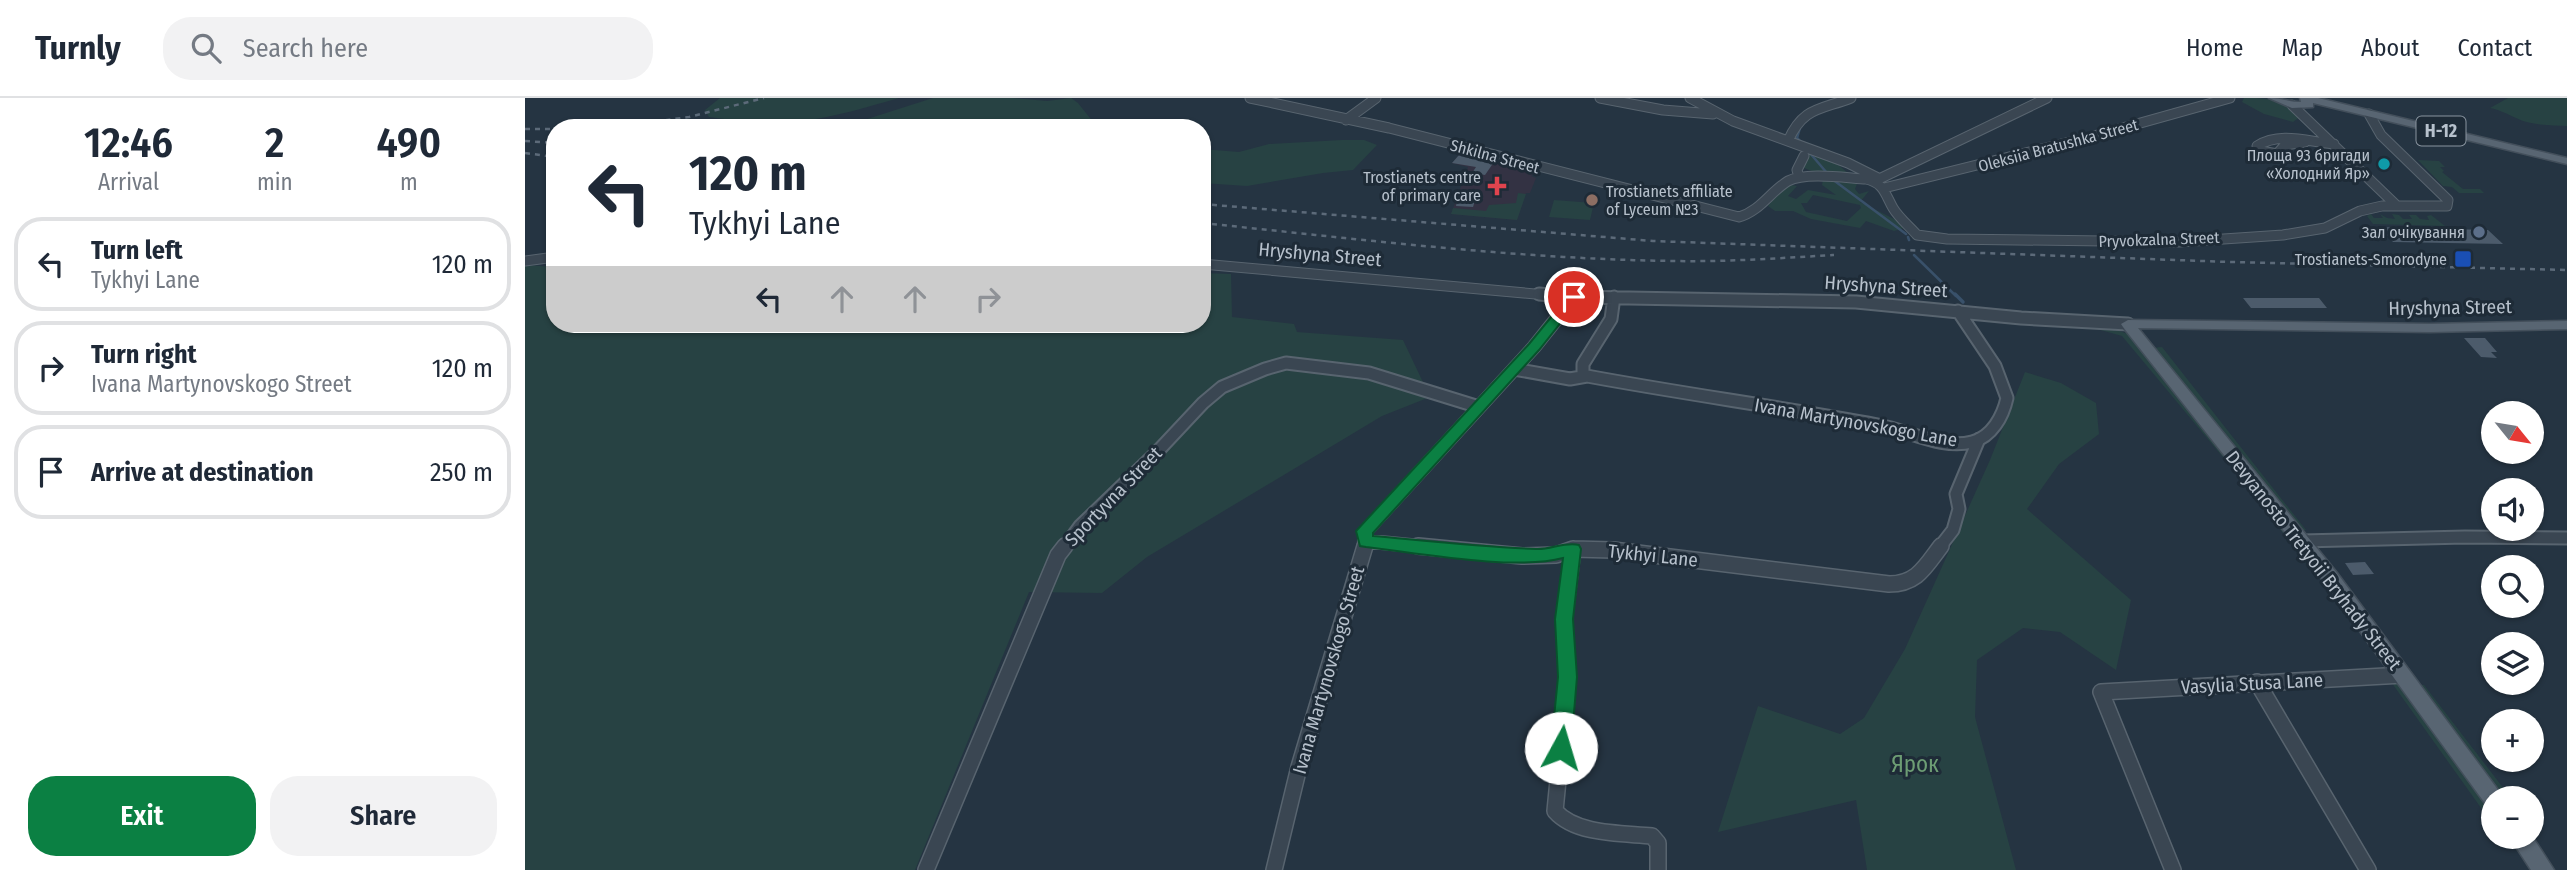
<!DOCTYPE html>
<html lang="en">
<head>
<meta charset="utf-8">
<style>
  :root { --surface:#fff; --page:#f2f2f3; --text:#1f2937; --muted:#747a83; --line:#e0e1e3; --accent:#0b8043 }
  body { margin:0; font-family:"Fira Sans Condensed",sans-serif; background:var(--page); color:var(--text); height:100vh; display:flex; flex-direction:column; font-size:26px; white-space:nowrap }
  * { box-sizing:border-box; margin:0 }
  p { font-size:23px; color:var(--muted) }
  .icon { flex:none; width:38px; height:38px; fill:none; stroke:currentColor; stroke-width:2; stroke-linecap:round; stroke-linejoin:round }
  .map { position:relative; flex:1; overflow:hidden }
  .panel { display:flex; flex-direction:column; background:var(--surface); width:525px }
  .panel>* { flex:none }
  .banner { position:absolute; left:21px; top:21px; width:665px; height:214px; border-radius:28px; box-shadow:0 2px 5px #0004; background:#fff; color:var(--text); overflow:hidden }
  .needle { width:46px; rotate:120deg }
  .buttons { position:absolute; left:1956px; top:303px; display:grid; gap:14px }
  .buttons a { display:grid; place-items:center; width:63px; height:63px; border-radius:50%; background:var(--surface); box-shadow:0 2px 5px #0004; font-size:35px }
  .pin { position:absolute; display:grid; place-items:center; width:60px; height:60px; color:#fff; margin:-30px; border:4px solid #fff; border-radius:50%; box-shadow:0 2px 7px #0007 }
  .me { position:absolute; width:77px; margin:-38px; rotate:6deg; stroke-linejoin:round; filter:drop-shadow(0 0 5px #0008) }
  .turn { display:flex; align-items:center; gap:24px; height:147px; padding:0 28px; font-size:32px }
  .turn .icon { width:91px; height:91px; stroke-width:2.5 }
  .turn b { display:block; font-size:49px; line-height:60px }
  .lanes { display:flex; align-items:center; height:66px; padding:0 28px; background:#0003; justify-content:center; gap:35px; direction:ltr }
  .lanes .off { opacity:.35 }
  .eta { display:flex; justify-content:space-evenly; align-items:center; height:119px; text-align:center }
  .eta b { font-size:42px; font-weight:600; line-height:49px }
  .action { display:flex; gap:14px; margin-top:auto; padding:14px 28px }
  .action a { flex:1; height:80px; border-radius:28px; background:var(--accent); color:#fff; font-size:28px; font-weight:600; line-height:80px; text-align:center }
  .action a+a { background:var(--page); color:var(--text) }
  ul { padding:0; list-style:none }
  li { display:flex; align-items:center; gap:21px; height:94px; margin:0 14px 10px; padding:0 14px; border:4px solid var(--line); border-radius:28px }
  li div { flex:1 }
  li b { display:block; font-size:26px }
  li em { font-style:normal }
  header { display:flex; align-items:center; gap:42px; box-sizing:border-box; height:98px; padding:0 35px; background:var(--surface); border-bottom:2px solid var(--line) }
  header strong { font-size:33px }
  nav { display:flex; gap:38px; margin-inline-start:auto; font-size:24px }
  .search { width:490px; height:63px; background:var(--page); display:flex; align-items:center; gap:18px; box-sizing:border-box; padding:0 24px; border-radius:28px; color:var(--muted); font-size:26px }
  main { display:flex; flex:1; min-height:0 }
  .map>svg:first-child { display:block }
</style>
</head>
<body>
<header>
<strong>Turnly</strong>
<div class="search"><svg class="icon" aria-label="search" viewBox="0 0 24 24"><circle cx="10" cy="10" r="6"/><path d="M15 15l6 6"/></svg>Search here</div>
<nav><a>Home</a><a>Map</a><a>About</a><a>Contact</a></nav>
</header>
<main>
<section class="panel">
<div class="eta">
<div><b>12:46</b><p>Arrival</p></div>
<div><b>2</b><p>min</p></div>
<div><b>490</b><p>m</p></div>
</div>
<ul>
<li><svg class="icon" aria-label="left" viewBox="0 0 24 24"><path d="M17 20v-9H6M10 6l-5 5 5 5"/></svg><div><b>Turn left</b><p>Tykhyi Lane</p></div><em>120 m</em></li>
<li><svg class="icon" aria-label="right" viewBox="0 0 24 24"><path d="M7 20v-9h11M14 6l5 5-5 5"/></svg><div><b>Turn right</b><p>Ivana Martynovskogo Street</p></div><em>120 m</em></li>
<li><svg class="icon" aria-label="arrive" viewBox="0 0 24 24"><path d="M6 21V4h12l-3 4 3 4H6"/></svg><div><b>Arrive at destination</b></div><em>250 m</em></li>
</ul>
<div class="action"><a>Exit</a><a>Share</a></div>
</section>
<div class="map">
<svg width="2042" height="772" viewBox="0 0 2042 772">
  <rect width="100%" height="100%" fill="#253442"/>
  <!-- medical -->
  <path fill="#333243" d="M934,57L1013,73L1006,78L1011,80L1005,95H1001L992,122L926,116L943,69L927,65Z"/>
  <!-- green -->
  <path fill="#274243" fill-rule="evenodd" d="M195,0H374C342,9 310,19 277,23C248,27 213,23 184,19L180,12Z
    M408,0H488L522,3L546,0L553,5L573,30H314Z
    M1719,0C1743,0 1758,0 1776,18L1768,24L1739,16L1717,4Z
    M1983,0H2042V28C2026,27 2007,28 1991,20C1982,16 1975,12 1965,10Z
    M817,42H839L852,47L828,72L798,75L722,88L677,85V51L714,54L744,46Z
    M1280,52L1309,63L1325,77L1289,74L1279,70Z
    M1893,62L1914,63L1920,69H1915L1919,73L1917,74L1938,91H1955L1959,95H1934L1927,89L1918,88Z
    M1298,82H1328L1332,86L1330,91L1334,96L1344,93L1335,104L1373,123L1379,130L1369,133L1341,123L1335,130L1286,121L1268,113H1250L1243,108L1260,86L1272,88L1263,98L1271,101L1283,92L1311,97L1297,87ZM1288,97L1335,107L1336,110L1322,123L1281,114L1276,105H1282Z
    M993,95L1001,96L992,122L926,116L928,110L961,113L964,107L991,105Z
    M1029,102L1069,105L1065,122L1024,119Z
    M1846,116L1849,120H1858L1855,116L1862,120L1870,121L1867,116L1874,117L1878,121H1887L1884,117H1891L1895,121L1904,122L1902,118L1906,117L1920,128L1848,126L1842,118Z
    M0,167L30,169V226H677V175L706,176L707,219L769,226L772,234L878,242L905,299L857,318L622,459L577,495L504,494L390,772H0Z
    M1565,229L1586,230L1603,236L1788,468L1785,471L1727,394L1597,238Z
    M1637,249L1781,432H1774L1627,250Z
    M1500,274L1536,285L1571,305L1574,336L1534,366L1502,411L1606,502L1591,572L1535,534L1498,530L1452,562L1450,619L1491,772H1342L1331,702L1193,734L1233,608L1315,636L1339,620L1380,551L1465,362Z
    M1864,581L1876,582L1969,708V728Z
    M1890,587H1899L1986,700H1974Z"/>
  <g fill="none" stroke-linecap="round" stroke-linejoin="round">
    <!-- stream-far1 -->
    <path stroke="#39516a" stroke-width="2.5" d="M1275,30L1272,40L1276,44
      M1284,54L1302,75
      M1307,81L1381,136
      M1383,139L1384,142
      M1389,157L1431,198"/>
    <!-- stream -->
    <path stroke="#39516a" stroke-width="3.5" d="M1430,196L1438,204"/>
  </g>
  <!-- building -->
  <path fill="#4c5b6b" d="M934,57L949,59L969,64L960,77L947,75L951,69L927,65Z
    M934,93H953L948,109L931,108Z
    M1855,129L1963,132L1978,146L1868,144Z
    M1718,200H1794L1802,210H1726Z
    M1939,240H1960L1972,254H1966L1972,260L1956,259Z
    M1840,464L1849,476L1828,477L1820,465Z"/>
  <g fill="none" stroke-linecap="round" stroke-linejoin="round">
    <defs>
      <path id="minor-far2" d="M725,0L864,30L1214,119C1235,113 1245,94 1263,83C1281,74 1321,80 1341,81C1359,85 1360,96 1368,110C1374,120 1384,128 1392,137L1422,141L1654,144L1758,137L1800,130L1835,113L1857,108H1922L1923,102L1856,37L1844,16
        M1075,0L1138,12L1188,16
        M1165,0L1208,23L1323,65L1353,80
        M1767,7L1871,107
        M821,22L851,0
        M1263,43C1278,9 1295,12 1326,0
        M1780,44L1760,47L1752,56L1736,53L1732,48C1755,33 1784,44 1809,46
        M1274,79L1272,72L1279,58
        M1350,83L1522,0
        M1359,90L1569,38L1705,0
        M0,163L30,159
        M677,166L1033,198"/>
      <path id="minor-far1" d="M1014,196L1049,199L1331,204L1496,220L1603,226
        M989,271L1045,281L1062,278C1159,296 1256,309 1353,327C1383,332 1417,352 1447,344C1467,339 1478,318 1482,300L1470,268L1433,213
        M1058,278V266L1086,221L1089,199
        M841,443L911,450
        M1777,443L1940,439L2042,440
        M539,450L555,428L633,353L678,305L697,289L740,271L761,265L844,275L954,309
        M839,450L840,434L1009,249L1049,199
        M1414,450L1428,432L1434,411L1431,396L1454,341"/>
      <path id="minor" d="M893,448L997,458L1031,457L1048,451L1088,452L1364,486C1392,486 1400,469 1416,448
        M1048,451L1039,521L1043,579L1030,713C1051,737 1097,735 1127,738L1133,745V772
        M1732,584L1843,772
        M401,772L533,457L540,448
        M749,772L774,669L840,448
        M1648,772L1576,594L1878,577"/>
      <path id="major" d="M1744,0C1755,0 1765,4 1776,4L1775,0H1793L2042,60V66L1788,5V9L1767,10Z
        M1603,222L1905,226L2042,223V231L1905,234L1613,230L1812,475L1976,696L1978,700H1969V711L1962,708L1800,485L1598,229L1596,226Z
        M1984,738H2007L2029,772H2006Z"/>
    </defs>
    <!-- minor-far2 casing -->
    <use href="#minor-far2" stroke="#58646f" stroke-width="11"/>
    <!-- minor-far1 casing -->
    <use href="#minor-far1" stroke="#58646f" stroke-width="15"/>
    <!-- minor casing -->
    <use href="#minor" stroke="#58646f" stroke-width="18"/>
    <!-- major casing -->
    <use href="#major" stroke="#434f5b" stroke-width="3"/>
    <!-- minor-far2 -->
    <use href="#minor-far2" stroke="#3a4652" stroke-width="9"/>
    <!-- minor-far1 -->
    <use href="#minor-far1" stroke="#3a4652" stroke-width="11"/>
    <!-- minor -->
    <use href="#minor" stroke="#3a4652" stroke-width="15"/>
    <!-- major -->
    <use href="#major" fill="#586572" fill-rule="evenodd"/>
    <!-- rail -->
    <path stroke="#5c6a79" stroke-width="2.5" stroke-dasharray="5 5" stroke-linecap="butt" d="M81,30L164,19L239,0
      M0,31H30
      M0,43L30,45
      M0,55L30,59
      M677,106L1128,143L1705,164L2042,172
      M677,125C834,141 991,161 1149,163C1203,164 1256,160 1309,157"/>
  </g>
  <!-- route -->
  <path fill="#0b8043" stroke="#07532c" stroke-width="2" d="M1049,195L1056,199L1014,252L848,435V438C903,443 957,449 1011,451C1025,452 1041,443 1054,447L1056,451L1048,521L1052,579L1046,650L1043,656L1036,658L1029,656L1026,650L1033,579L1030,521L1038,460C990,473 893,455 841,449L835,448L831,433L1004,246L1045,196Z"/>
  <!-- markers -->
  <circle fill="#0f9aa8" stroke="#1e2b37" stroke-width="2.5" cx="1859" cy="66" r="7"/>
  <path fill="#e0444e" stroke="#1e2b37" stroke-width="2.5" d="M968.5 77.5h7v7h7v7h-7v7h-7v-7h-7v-7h7z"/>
  <circle fill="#8d6e63" stroke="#1e2b37" stroke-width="2.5" cx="1067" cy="102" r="7"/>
  <circle fill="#5c6f8a" stroke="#1e2b37" stroke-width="2.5" cx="1954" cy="134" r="7"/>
  <rect fill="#1a4fb4" stroke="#1e2b37" stroke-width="2.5" x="1929" y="152" width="18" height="18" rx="3.5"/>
  <g text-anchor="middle" stroke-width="6" stroke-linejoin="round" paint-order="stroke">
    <!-- far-street labels -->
    <g font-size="16" fill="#b7c1cc" stroke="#1e2b37">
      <text transform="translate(1533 47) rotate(-15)" y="6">Oleksiia Bratushka Street</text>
      <text transform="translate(970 58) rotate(15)" y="6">Shkilna Street</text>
      <text transform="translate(1634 141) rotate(-2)" y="6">Pryvokzalna Street</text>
    </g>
    <!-- far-poi labels -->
    <g font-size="16" fill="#b7c1cc" stroke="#1e2b37" text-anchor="end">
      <text x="1845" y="63">Площа 93 бригади<tspan x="1845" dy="18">«Холодний Яр»</tspan></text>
      <text x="956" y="85">Trostianets centre<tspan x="956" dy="18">of primary care</tspan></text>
      <text x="1081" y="99" text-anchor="start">Trostianets affiliate<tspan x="1081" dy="18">of Lyceum №3</tspan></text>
      <text x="1940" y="140">Зал очікування</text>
      <text x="1922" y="167">Trostianets-Smorodyne</text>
    </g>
    <!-- shield labels -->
    <rect fill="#1e2b37" stroke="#89949f" stroke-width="2" x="1891.5" y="18.5" width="49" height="29" rx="5"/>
    <g font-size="18" font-weight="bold" fill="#b7c1cc">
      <text x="1916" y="39">Н-12</text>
    </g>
    <!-- street labels -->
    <g font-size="19" fill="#b7c1cc" stroke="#1e2b37">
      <text transform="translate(795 156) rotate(5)" y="7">Hryshyna Street</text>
      <text transform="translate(1361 188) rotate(4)" y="7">Hryshyna Street</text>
      <text transform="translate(1925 209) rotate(-1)" y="7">Hryshyna Street</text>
      <text transform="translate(1331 324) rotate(10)" y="7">Ivana Martynovskogo Lane</text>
      <text transform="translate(588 398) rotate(-46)" y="7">Sportyvna Street</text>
      <text transform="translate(1128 457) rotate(6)" y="7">Tykhyi Lane</text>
      <text transform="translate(1789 462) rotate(52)" y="7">Devyanosto Tretyoii Bryhady Street</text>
      <text transform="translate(803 572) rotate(-74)" y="7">Ivana Martynovskogo Street</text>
      <text transform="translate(1727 585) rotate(-3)" y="7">Vasylia Stusa Lane</text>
    </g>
    <!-- near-park labels -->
    <g font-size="23" fill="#6d9d74" stroke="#1e2b37">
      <text x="1390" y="674">Ярок</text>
    </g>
  </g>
</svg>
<div class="buttons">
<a><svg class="needle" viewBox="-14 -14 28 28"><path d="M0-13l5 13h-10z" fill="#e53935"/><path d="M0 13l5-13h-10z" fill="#747a83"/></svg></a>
<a><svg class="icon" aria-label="sound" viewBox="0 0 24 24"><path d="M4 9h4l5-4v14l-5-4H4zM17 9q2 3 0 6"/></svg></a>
<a><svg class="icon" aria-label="search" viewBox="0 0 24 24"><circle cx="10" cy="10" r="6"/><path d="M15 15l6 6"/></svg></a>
<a><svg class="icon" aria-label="layers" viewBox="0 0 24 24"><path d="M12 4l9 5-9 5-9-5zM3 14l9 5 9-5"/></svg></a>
<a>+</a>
<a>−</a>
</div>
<div class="pin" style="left:1049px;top:199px;background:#d93025"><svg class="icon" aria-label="arrive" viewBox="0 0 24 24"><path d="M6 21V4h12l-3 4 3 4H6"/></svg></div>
<svg class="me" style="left:1036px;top:650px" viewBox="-20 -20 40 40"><circle r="19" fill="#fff"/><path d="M0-13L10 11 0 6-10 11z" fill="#0b8043"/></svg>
<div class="banner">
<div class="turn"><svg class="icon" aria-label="left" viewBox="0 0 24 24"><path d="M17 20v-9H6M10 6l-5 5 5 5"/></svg><div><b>120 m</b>Tykhyi Lane</div></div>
<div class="lanes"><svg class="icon" aria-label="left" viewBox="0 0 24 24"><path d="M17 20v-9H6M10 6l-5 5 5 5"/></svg><svg class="icon off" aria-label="ahead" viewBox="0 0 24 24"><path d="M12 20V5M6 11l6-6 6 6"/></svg><svg class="icon off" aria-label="ahead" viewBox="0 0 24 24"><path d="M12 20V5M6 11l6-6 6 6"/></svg><svg class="icon off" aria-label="right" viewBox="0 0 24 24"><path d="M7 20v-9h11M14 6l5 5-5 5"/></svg></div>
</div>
</div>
</main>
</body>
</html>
